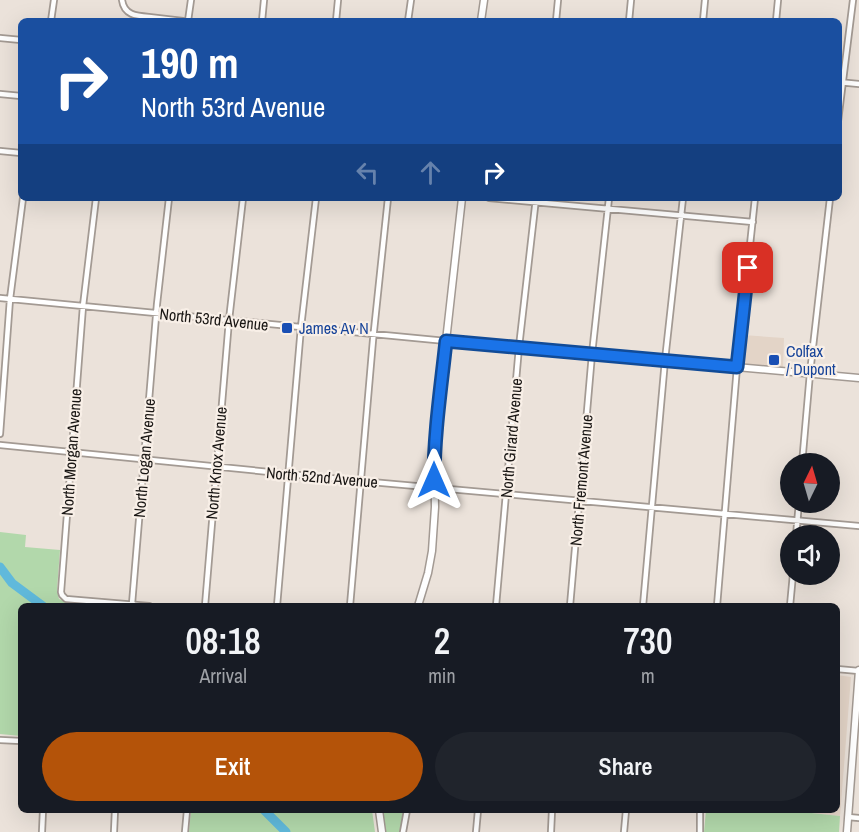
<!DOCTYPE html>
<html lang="en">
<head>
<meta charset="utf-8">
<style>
  :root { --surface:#171b24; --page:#20242c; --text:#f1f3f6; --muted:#9ea1a6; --accent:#b45309 }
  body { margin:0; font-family:"Archivo Narrow",sans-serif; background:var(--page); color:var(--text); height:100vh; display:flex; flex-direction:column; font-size:22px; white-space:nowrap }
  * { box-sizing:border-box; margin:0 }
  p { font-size:20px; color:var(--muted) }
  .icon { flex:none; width:33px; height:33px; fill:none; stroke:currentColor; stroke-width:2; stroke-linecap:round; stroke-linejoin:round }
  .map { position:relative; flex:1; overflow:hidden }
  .drawer { position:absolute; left:18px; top:603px; width:822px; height:210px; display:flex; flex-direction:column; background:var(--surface); border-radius:9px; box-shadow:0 6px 24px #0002 }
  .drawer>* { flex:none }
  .hud { position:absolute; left:18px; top:18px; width:824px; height:183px; border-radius:9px; box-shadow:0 6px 24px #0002; background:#1a4fa0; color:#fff; overflow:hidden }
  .needle { width:39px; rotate:5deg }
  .tools { position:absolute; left:780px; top:453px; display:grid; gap:12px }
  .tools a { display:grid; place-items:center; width:60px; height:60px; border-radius:50%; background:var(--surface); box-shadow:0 6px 24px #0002; font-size:30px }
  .pin { position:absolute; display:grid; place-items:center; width:51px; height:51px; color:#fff; margin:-26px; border-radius:12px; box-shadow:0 3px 9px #0006 }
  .me { position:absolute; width:66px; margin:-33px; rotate:0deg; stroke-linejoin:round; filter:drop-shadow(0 0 4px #0008) }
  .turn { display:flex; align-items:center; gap:21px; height:126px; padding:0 24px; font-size:27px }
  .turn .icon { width:78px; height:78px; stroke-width:2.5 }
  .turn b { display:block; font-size:42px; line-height:51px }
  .lanes { display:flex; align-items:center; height:57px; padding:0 24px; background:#0003; justify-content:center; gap:30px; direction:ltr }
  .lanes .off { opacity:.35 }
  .eta { display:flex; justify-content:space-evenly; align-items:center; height:102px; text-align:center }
  .eta b { font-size:36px; font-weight:600; line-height:42px }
  .button { display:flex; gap:12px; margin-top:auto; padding:12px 24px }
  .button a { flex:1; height:69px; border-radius:36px; background:var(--accent); color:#fff; font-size:24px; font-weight:600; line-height:69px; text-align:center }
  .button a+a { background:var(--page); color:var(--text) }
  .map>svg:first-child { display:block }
</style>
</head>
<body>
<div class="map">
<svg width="859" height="832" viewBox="0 0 859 832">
  <rect width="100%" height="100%" fill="#ebe2da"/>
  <!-- built -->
  <path fill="#e3d4c7" d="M743,335L784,338L783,369L743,364L741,361Z
    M837,675L851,677L840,816L783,810H837Z"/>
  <!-- green -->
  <path fill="#b2d8ab" d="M0,532L26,535L25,547L60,550L57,590L59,599L67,602L110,606H21V736L0,734Z
    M191,810H372L375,832H189Z
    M382,810H404L401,832H385Z
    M706,810H783L840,816L839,832H704Z"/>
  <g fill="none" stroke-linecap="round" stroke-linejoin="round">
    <!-- river -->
    <path stroke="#60b9db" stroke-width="9" d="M0,567L12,583L43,606
      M264,810L286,832"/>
    <defs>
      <path id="street" d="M122,0C124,15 136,16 149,17
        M51,21L54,0
        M149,21V17L183,21
        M188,21L191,0
        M262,21L264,0
        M336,21L338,0
        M408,21L411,0
        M556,21L558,0
        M629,21L631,0
        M703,21L705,0
        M776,21L778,0
        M0,38L21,40
        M838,82L859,84
        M0,94L21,96
        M838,121L853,0
        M0,151L21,153
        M96,198L83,306L61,592L62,595L66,599L149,606
        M489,198L753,222
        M0,298L446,341
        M0,434L10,299L23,198
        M0,445L360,481L859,526
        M802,464L810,373L830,198
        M796,536L799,502
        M132,604L157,304L169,198
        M205,606L229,320L243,198
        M277,606L301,327L316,198
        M350,606L373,340L388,198
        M496,606L519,347L536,198
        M570,606L592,354L609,198
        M643,606L665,360L683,198
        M717,606L737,367L755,198
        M790,606L793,574
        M837,669L859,671
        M0,740L21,741
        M848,817L859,818
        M42,832L43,810
        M114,832L115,810
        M185,832L187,810
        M403,832L407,810
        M476,832L478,810
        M551,832L552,810
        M624,832L626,810
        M700,832V810"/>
      <path id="secondary" d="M481,21L484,0
        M446,341L859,378
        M418,606L428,573L432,551L435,507L434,448L436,416L445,350L462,198
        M379,810L382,832
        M847,832L859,670"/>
    </defs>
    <!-- street casing -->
    <use href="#street" stroke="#a39a93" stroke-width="8"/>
    <!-- secondary casing -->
    <use href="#secondary" stroke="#a39a93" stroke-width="9"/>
    <!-- street -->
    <use href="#street" stroke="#fff" stroke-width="4.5"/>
    <!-- secondary -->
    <use href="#secondary" stroke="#fff" stroke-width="6"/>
  </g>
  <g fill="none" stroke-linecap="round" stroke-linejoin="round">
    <defs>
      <path id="route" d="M434,480C434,433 441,388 446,341L737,367L748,268"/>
    </defs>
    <!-- route casing -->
    <use href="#route" stroke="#114b97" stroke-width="15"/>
    <!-- route -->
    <use href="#route" stroke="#1a73e8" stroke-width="10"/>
  </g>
  <!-- markers -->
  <g fill="#1a4fb4" stroke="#f8efe7" stroke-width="2">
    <rect x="281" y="322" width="12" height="12" rx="3"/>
    <rect x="768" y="354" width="12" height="12" rx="3"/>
  </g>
  <g text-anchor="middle" stroke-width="4.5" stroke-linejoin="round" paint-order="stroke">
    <!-- street labels -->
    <g font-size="16" fill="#181513" stroke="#f8efe7">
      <text transform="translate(214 319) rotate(6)" y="6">North 53rd Avenue</text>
      <text transform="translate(511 438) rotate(-85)" y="6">North Girard Avenue</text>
      <text transform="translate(71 452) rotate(-86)" y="6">North Morgan Avenue</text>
      <text transform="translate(144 458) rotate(-85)" y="6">North Logan Avenue</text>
      <text transform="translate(216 463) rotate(-85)" y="6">North Knox Avenue</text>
      <text transform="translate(322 477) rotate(5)" y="6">North 52nd Avenue</text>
      <text transform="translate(581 480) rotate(-85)" y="6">North Fremont Avenue</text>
    </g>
    <!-- transit labels -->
    <g font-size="16" fill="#164399" stroke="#f8efe7" text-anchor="start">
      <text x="299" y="334">James Av N</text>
      <text x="786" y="357">Colfax<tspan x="786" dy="18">/ Dupont</tspan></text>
    </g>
  </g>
</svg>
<div class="tools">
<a><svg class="needle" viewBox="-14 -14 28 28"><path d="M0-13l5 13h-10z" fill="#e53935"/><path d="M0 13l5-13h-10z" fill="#9ea1a6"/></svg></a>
<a><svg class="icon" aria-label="sound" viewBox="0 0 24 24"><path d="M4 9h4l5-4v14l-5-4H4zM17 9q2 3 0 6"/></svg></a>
</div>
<div class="pin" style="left:748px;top:268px;background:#d93025"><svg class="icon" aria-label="arrive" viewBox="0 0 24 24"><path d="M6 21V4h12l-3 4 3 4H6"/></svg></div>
<svg class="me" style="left:434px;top:480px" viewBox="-20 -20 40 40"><path d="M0-17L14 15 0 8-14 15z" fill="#1a73e8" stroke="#fff" stroke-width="4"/></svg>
<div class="hud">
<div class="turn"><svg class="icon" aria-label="right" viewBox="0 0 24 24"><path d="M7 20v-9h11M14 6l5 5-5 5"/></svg><div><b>190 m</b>North 53rd Avenue</div></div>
<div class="lanes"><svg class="icon off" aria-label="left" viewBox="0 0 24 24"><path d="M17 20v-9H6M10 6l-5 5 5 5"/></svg><svg class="icon off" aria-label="ahead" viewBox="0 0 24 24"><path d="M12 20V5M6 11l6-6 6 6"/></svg><svg class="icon" aria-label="right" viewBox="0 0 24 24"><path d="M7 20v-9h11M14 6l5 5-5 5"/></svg></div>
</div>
<section class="drawer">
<div class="eta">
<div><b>08:18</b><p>Arrival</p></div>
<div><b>2</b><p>min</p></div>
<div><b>730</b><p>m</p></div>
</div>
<div class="button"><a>Exit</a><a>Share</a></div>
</section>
</div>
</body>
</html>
